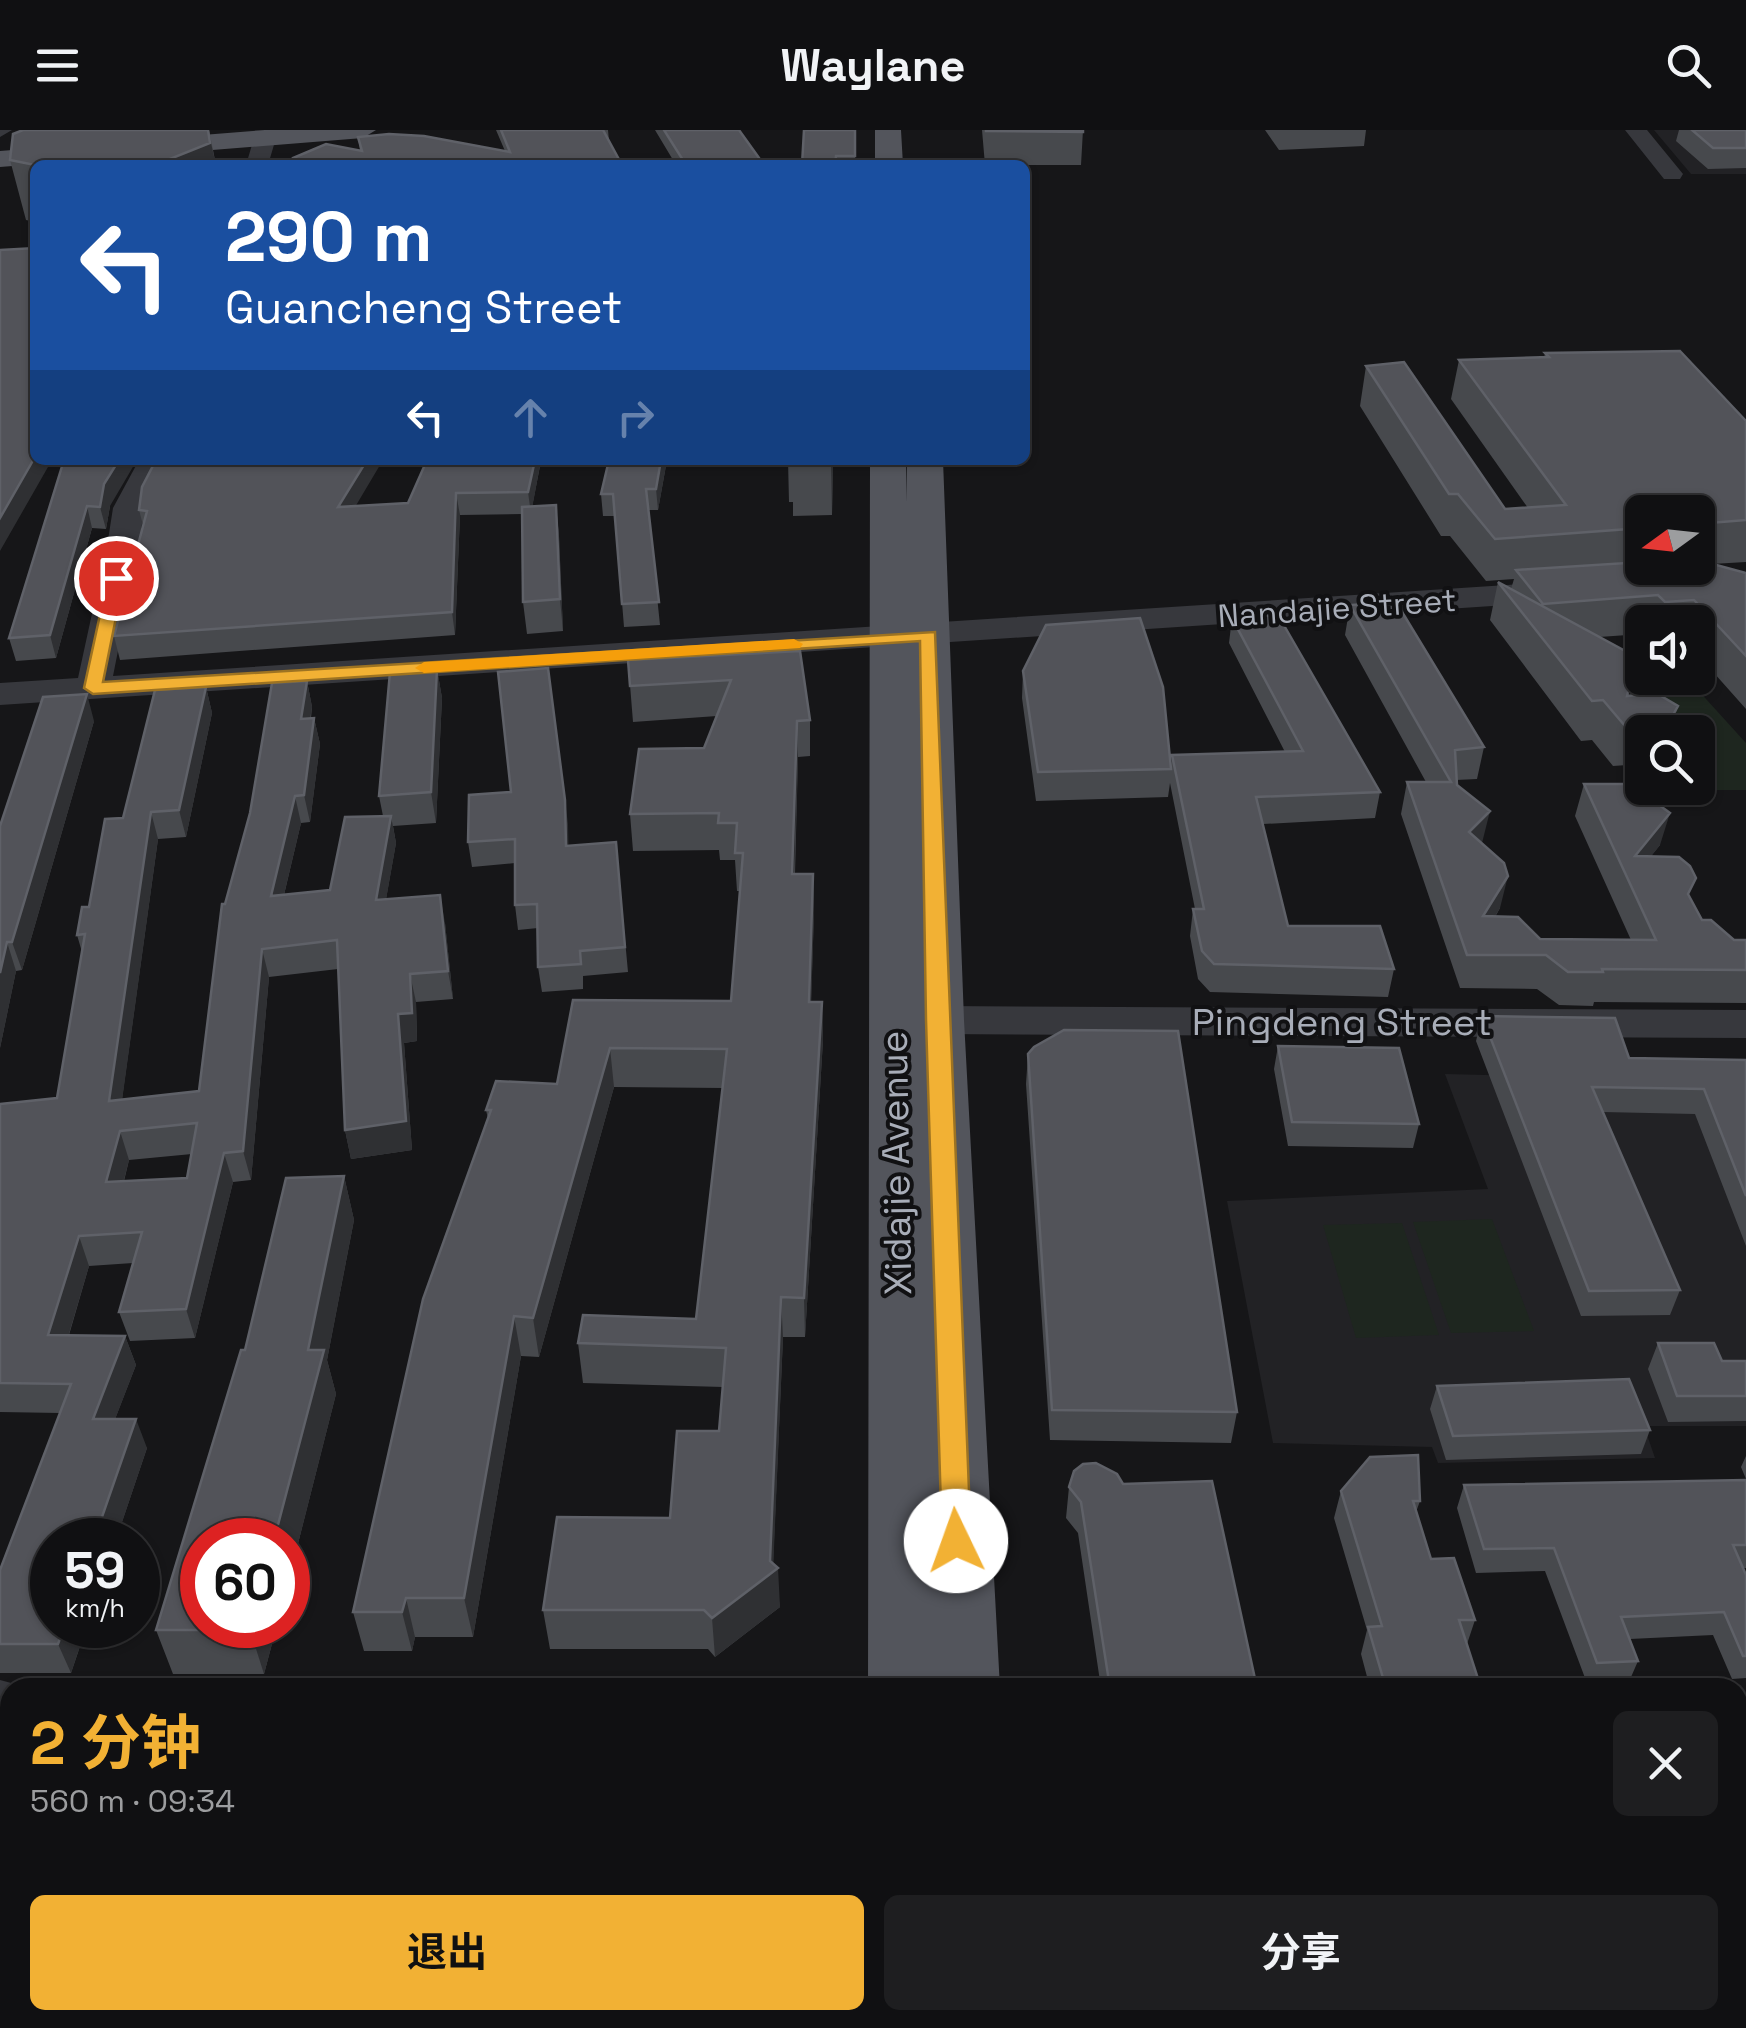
<!DOCTYPE html>
<html lang="zh">
<head>
<meta charset="utf-8">
<style>
  :root { --surface:#101012; --page:#1e1e20; --text:#f1f3f6; --muted:#9c9d9f; --line:#303032; --accent:#f2b134 }
  body { margin:0; font-family:"Space Grotesk","Noto Sans SC",sans-serif; background:var(--page); color:var(--text); height:100vh; display:flex; flex-direction:column; font-size:38px; white-space:nowrap }
  * { box-sizing:border-box; margin:0 }
  p { font-size:32px; color:var(--muted) }
  .icon { flex:none; width:55px; height:55px; fill:none; stroke:currentColor; stroke-width:2; stroke-linecap:round; stroke-linejoin:round }
  .map { position:relative; flex:1; overflow:hidden }
  .side { position:absolute; left:0px; top:1548px; width:1748px; height:352px; display:flex; flex-direction:column; background:var(--surface); border-radius:30px 30px 0 0; box-shadow:0 2px 8px #0004,0 0 0 2px var(--line) }
  .side>* { flex:none }
  .guide { position:absolute; left:30px; top:30px; width:1000px; height:305px; border-radius:15px; box-shadow:0 2px 8px #0004,0 0 0 2px var(--line); background:#1a4fa0; color:#fff; overflow:hidden }
  .needle { width:65px; rotate:255deg }
  .buttons { position:absolute; left:1625px; top:365px; display:grid; gap:20px }
  .buttons a { display:grid; place-items:center; width:90px; height:90px; border-radius:15px; background:var(--surface); box-shadow:0 2px 8px #0004,0 0 0 2px var(--line); font-size:50px }
  .speed { position:absolute; left:30px; top:1388px; display:flex; gap:20px; font-size:50px; font-weight:700; text-align:center }
  .speed>* { display:grid; place-content:center; width:130px; height:130px; border-radius:50%; background:var(--surface); box-shadow:0 2px 8px #0004,0 0 0 2px var(--line); line-height:1 }
  .speed small { font-size:25px; font-weight:400 }
  .speed .limit { border:15px solid #d22; background:#fff; color:#111 }
  .pin { position:absolute; display:grid; place-items:center; width:85px; height:85px; color:#fff; margin:-42px; border:5px solid #fff; border-radius:50%; box-shadow:0 2px 10px #0007 }
  .me { position:absolute; width:110px; margin:-55px; rotate:357deg; stroke-linejoin:round; filter:drop-shadow(0 0 8px #0008) }
  .turn { display:flex; align-items:center; gap:35px; height:210px; padding:0 30px; font-size:45px }
  .turn .icon { width:130px; height:130px; stroke-width:2.5 }
  .turn b { display:block; font-size:70px; line-height:85px }
  .lanes { display:flex; align-items:center; height:95px; padding:0 30px; background:#0003; justify-content:center; gap:50px; direction:ltr }
  .lanes .off { opacity:.35 }
  .round { display:grid; place-items:center; flex:none; width:105px; height:105px; border-radius:15px; background:var(--page) }
  .headline { display:flex; align-items:center; justify-content:space-between; height:170px; padding:0 30px }
  h1 { font-size:60px; font-weight:700; line-height:75px; color:var(--accent) }
  .primary-button { display:flex; gap:20px; margin-top:auto; padding:20px 30px }
  .primary-button a { flex:1; height:115px; border-radius:15px; background:var(--accent); color:#111; font-size:40px; font-weight:700; line-height:115px; text-align:center }
  .primary-button a+a { background:var(--page); color:var(--text) }
  header { display:flex; justify-content:space-between; align-items:center; height:130px; padding:0 30px; background:var(--surface); font-size:45px; font-weight:700 }
  .map>svg:first-child { display:block }
</style>
</head>
<body>
<header><svg class="icon" aria-label="menu" viewBox="0 0 24 24"><path d="M4 6h16M4 12h16M4 18h16"/></svg>Waylane<svg class="icon" aria-label="search" viewBox="0 0 24 24"><circle cx="10" cy="10" r="6"/><path d="M15 15l6 6"/></svg></header>
<div class="map">
<svg width="1746" height="1898" viewBox="0 0 1746 1898">
  <rect width="100%" height="100%" fill="#161618"/>
  <!-- built -->
  <path fill="#222225" d="M1654,0H1746V44H1691Z
    M1445,944L1746,951V1296H1644L1655,1328L1438,1333L1432,1317L1273,1313L1227,1071L1488,1059Z
    M0,1614H10V1890H348L347,1898H0Z
    M1746,1615V1898H1607L1605,1890H1738V1616Z"/>
  <!-- green -->
  <path fill="#1e261f" d="M1642,529V548H1687L1746,613V660H1715L1698,638V602H1668L1612,533Z
    M1492,1089L1534,1201L1451,1203L1413,1092Z
    M1402,1093L1439,1205L1356,1208L1323,1095Z"/>
  <g fill="none" stroke-linecap="round" stroke-linejoin="round">
    <!-- minor -->
    <path fill="#37383d" fill-rule="evenodd" d="M0,0H12L0,7Z
      M1625,0H1647L1683,44L1680,49H1664Z
      M265,2L276,8L268,35H246L254,8Z
      M139,330H169L144,378L140,410L113,546L1554,452L1566,455L1570,462L1566,469L1554,472L0,575V553L78,548L108,410L113,378Z
      M937,876L1746,880V908L937,904L922,900L915,890L922,880Z
      M0,1550L30,1558H10V1604H0Z"/>
    <!-- major -->
    <path fill="#53555c" fill-rule="evenodd" d="M265,0H376L363,8L0,37V21Z
      M875,0H901L903,35H875Z
      M870,330H906L907,372V330H943L964,890L1000,1558H868Z
      M895,1890H1043L1044,1898H895Z"/>
  </g>
  <!-- wall -->
  <path fill="#47494d" fill-rule="evenodd" d="M23,0H209L216,35H35V92L26,90L10,30Z
    M496,0H608L609,11L622,35L360,21L358,7L505,21Z
    M655,0H739L764,35H676Z
    M855,0V35H802Z
    M982,0H1083L1081,35H985Z
    M1265,0H1366L1364,16L1279,20Z
    M1679,0H1746V38L1708,39L1676,11Z
    M1545,223L1746,291V432L1712,434L1746,443V579L1698,525V492H1642V504L1599,507L1627,566L1678,576L1670,602H1642V634L1613,636L1592,610L1581,611L1490,490L1498,452L1511,459L1514,449L1486,451L1450,406H1441L1360,276L1366,236L1505,379L1528,378L1451,269L1459,230L1544,228ZM1642,382H1698V438H1642Z
    M64,330L110,376L106,399L92,398L56,528L16,531L9,508Z
    M427,330H607L541,331L532,377L556,375L559,406L563,501L527,504L523,472L522,384L460,385L455,505L120,530L114,506L143,395L139,380L356,376L408,373Z
    M609,330H667L658,380H648L660,495L624,497L615,386H603L601,364Z
    M788,330H833L832,385L793,386V372H789Z
    M1350,475L1484,617L1477,649L1456,650L1457,655L1482,713L1500,778L1495,787L1540,809L1631,810L1575,686L1584,654L1660,715L1651,726L1690,767L1702,790L1734,810L1746,840V873L1594,872L1593,876L1559,875L1537,859L1460,858L1401,684L1407,652H1426L1345,505Z
    M1232,488L1380,662L1375,688L1263,694L1288,796L1394,839L1388,867L1210,862L1198,849L1190,806L1193,779H1195L1170,653L1168,667L1036,671L1022,568L1023,541L1171,637L1172,625L1285,622L1229,513Z
    M800,521L810,590V626L798,627L795,744H813L814,782L811,872H822L823,910L805,1207H783L773,1434L780,1477L715,1527L708,1519H550L543,1480L670,1388L719,1301L723,1257L583,1253L578,1213L696,1189L723,958L614,957L539,1227L521,1226L473,1507H415L412,1521H364L353,1482L488,989L486,980L557,954L573,870L731,871L740,761H737L735,730H720L719,720L633,721L630,684L704,618L717,586L633,592L628,530Z
    M437,539L442,568L436,693L393,696L396,713L386,769L445,793L453,869L416,872L417,911L404,913L412,1020L351,1029L345,1000L338,839L269,847L251,1050L233,1052L195,1208L130,1211L119,1182L133,1133L89,1136L69,1205L125,1206L136,1235L115,1289L147,1318L71,1543H0V1440L60,1283L0,1282V974L57,968L82,822L77,805L123,688L206,557L212,583L186,707L158,709L122,969L199,961L225,774L307,551L312,577L311,588H314L320,614L310,692L301,693L284,765L330,760L383,686L379,666ZM192,1024L187,1048L124,1051L129,1030Z
    M94,591L22,840L16,841L0,918V696Z
    M568,694V716L616,712L628,842L583,846V859L542,862L538,837V798L518,800L515,775V733L472,737L468,712Z
    M1482,886L1629,928L1746,930V1116L1695,984L1603,982L1680,1160L1670,1185L1581,1186L1476,911Z
    M1278,916L1419,994L1413,1018L1288,1016L1274,939Z
    M1028,924L1237,1282L1231,1313L1050,1310L1026,954Z
    M344,1046L354,1090L327,1230L336,1264L288,1453V1410L202,1495H277L264,1544H173L156,1500Z
    M1658,1213L1722,1231H1746V1291L1668,1292L1648,1239Z
    M1437,1256L1650,1300L1641,1324L1446,1330L1430,1279Z
    M1746,1326V1349L1741,1337Z
    M1746,1350V1438H1743L1746,1445V1548L1732,1549L1713,1505L1630,1509L1638,1531L1628,1554L1588,1556L1545,1441L1476,1443L1457,1378L1464,1355Z
    M1069,1357L1257,1558H1101L1078,1403L1066,1388Z
    M1341,1361L1420,1371L1416,1382L1431,1429L1475,1490L1467,1514L1481,1558H1370L1361,1524L1367,1500L1334,1388Z
    M1746,1689V1724L1738,1704Z
    M1256,1890H1335L1337,1898H1257Z
    M1446,1890H1565L1567,1898H1448Z"/>
  <!-- shaded-wall -->
  <path fill="#2f3033" d="M208,0L216,35H155Z
    M35,327V330H52L0,421V388Z
    M119,330H137L110,376L106,399L100,377L104,354Z
    M367,330H383L342,399L338,377Z
    M535,330H541L531,384L528,362Z
    M661,330H667L658,380L656,359Z
    M831,330H833L832,385Z
    M456,363L460,385L455,505L452,482Z
    M556,375L559,406L563,501L560,469Z
    M87,376L92,398L56,528L50,505Z
    M437,539L442,568L436,693L431,662Z
    M307,551L312,577L306,615L301,589Z
    M206,557L212,583L186,707L179,680Z
    M87,564L94,591L22,840L12,812Z
    M1678,576L1670,602H1666L1669,592Z
    M314,588L320,614L310,692L304,665Z
    M797,591L798,627L793,782L792,744Z
    M295,666L301,693L277,794L271,766Z
    M565,670L568,694L569,740L566,716Z
    M1490,681L1482,713L1469,702Z
    M151,682L158,709L118,1000L109,971Z
    M1670,683L1660,715L1630,753L1635,726Z
    M391,686L396,713L381,798L376,770Z
    M813,744L814,782L810,910L809,872Z
    M1508,746L1500,778L1475,819L1483,786Z
    M440,765L445,793L453,869L448,841Z
    M7,812L16,841L0,918V843Z
    M262,819L269,847L251,1050L243,1021Z
    M410,844L416,872L417,911L404,913L412,1020L351,1029L345,1000L398,884Z
    M822,872L823,910L805,1207L804,1168Z
    M610,918L614,957L539,1227L533,1188Z
    M120,1001L129,1030L116,1081L106,1052Z
    M224,1023L233,1052L195,1208L186,1179Z
    M344,1046L354,1090L327,1230L336,1264L288,1453V1410H274L308,1220Z
    M79,1106L89,1136L60,1234L48,1205Z
    M781,1167L783,1207L773,1442L778,1438L780,1477L715,1527L712,1488L770,1431Z
    M514,1186L521,1226L473,1507L464,1468Z
    M125,1206L136,1235L104,1318L93,1289Z
    M136,1289L147,1318L116,1410H94Z
    M406,1468L415,1507L412,1521L402,1482Z
    M65,1495H87L71,1543L58,1514Z
    M251,1495H277L264,1544L250,1500Z
    M10,1666V1760L0,1803V1707Z
    M487,1890H496L495,1898H486Z"/>
  <!-- building -->
  <path fill="#525359" stroke="#5f6168" stroke-width="2.5" fill-rule="evenodd" d="M23,0H208L210,13L155,35H35L10,30L13,4Z
    M501,0H603L622,35H295L293,28L326,14L362,21L358,7L389,4L424,6L510,22Z
    M664,0H739L764,35H686Z
    M804,0H855V26H836L835,35H802Z
    M986,0H1083V2L986,1Z
    M1692,0H1746V18H1713Z
    M35,118V327L0,388V120Z
    M1680,221L1746,291V390L1698,394V382H1642V398L1495,409L1458,364H1449L1366,236L1404,232L1505,379L1566,375L1459,230L1549,227L1545,223Z
    M64,330H119L104,354L100,377L87,376L50,505L9,508Z
    M156,330H367L338,377L408,373L427,330H535L528,362L456,363L452,482L114,506L147,381L139,380L142,357Z
    M609,330H661L656,359H646L659,472L622,474L613,364H601Z
    M556,375L560,469L523,472L522,377Z
    M1698,430L1746,443V526L1694,470L1665,472L1658,465L1543,474L1516,440L1642,432V438H1698Z
    M1498,452L1627,522L1635,532L1627,566L1656,563L1678,576L1669,592L1625,596L1603,570L1592,571Z
    M1396,472L1484,617L1455,620L1457,655L1490,681L1469,702L1504,733L1508,746L1483,786L1518,787L1540,809L1656,810L1584,654H1635L1642,669H1651L1670,683L1635,726L1679,727L1690,736L1696,748L1688,764L1702,790H1711L1734,810H1746V840L1602,839L1603,842H1568L1546,825H1467L1407,652H1451L1350,475Z
    M1278,485L1380,662L1256,667L1288,796H1380L1394,839L1214,834L1202,821L1193,779H1204L1172,625L1303,621L1232,488Z
    M1140,488L1163,557L1171,639L1038,642L1023,541L1046,495Z
    M800,521L810,590L797,591L792,744H813L809,872H822L804,1168L781,1167L770,1431L778,1438L712,1488L704,1480H543L557,1387L670,1388L677,1301H719L726,1218L578,1213L583,1185L696,1189L727,919L610,918L533,1188L514,1186L464,1468H406L402,1482H353L423,1169L491,980H486L496,951L557,954L573,870L731,871L743,723H735L737,693H718L719,683L630,684L639,619L704,618L731,550L630,556L628,530Z
    M548,538L565,670L566,716L616,712L625,817L580,821L581,834L538,837L537,774L515,775V709L468,712L469,665L511,662L498,542Z
    M437,539L431,662L379,666L390,542Z
    M307,551L301,589L314,588L304,665L295,666L271,766L330,760L345,687L391,686L376,770L440,765L448,841L410,844L412,883L398,884L406,991L345,1000L337,810L262,819L243,1021L224,1023L186,1179L119,1182L142,1102L79,1106L48,1205L125,1206L93,1289H136L94,1410H52V1495H65L58,1514H0V1440L71,1254L0,1253V974L57,968L85,804L77,805L82,777H89L105,689L123,688L155,560L206,557L179,680L151,682L109,971L199,961L222,774H225L250,683L272,553ZM197,993L187,1048L106,1052L120,1001Z
    M87,564L12,812H7L0,843V696L43,567Z
    M1482,886L1615,888L1629,928L1746,930V1066L1704,959L1592,957L1680,1160L1589,1161Z
    M1064,900L1178,901L1237,1282L1052,1280L1028,924L1034,917Z
    M1278,916L1399,918L1419,994L1292,992Z
    M344,1046L308,1220H324L274,1410H202V1495H251L250,1500H156L241,1220H245L286,1048Z
    M1658,1213H1714L1722,1231H1746V1266H1677Z
    M1629,1249L1650,1300L1453,1306L1437,1256Z
    M1418,1325L1420,1371H1413L1431,1429L1454,1428L1475,1490H1459L1481,1558H1386L1368,1497L1382,1496L1341,1361L1370,1327Z
    M1096,1333L1117,1344L1123,1354L1212,1351L1257,1558H1110L1081,1372L1069,1357L1074,1341L1083,1334Z
    M1746,1350V1415H1733L1746,1445V1526H1743L1724,1482L1621,1487L1638,1531L1597,1533L1554,1418L1484,1419L1464,1355Z
    M10,1606V1666L0,1707V1607Z
    M386,1890H487L486,1898H385Z
    M658,1890H768V1898H658Z
    M1266,1890H1335L1337,1898H1267Z
    M1463,1890H1565L1567,1898H1465Z"/>
  <!-- route -->
  <path fill="#f2b134" stroke="#9d7322" stroke-width="2.5" d="M116,443L124,448L103,552L935,502L971,1411L966,1419L956,1423L946,1419L942,1411L926,890L920,511L93,564L84,558L108,448Z"/>
  <!-- slow -->
  <path fill="#f59e0b" d="M794,509L803,514L800,518L424,543L415,538L424,532Z"/>
  <g text-anchor="middle" stroke-width="8" stroke-linejoin="round" paint-order="stroke">
    <!-- far-street labels -->
    <g font-size="32" fill="#a8adb8" stroke="#111113">
      <text transform="translate(1337 478) rotate(-4)" y="11">Nandajie Street</text>
    </g>
    <!-- street labels -->
    <g font-size="38" fill="#a8adb8" stroke="#111113">
      <text x="1342" y="905">Pingdeng Street</text>
      <text transform="translate(896 1033) rotate(-91)" y="13">Xidajie Avenue</text>
    </g>
  </g>
</svg>
<div class="buttons">
<a><svg class="needle" viewBox="-14 -14 28 28"><path d="M0-13l5 13h-10z" fill="#e53935"/><path d="M0 13l5-13h-10z" fill="#9c9d9f"/></svg></a>
<a><svg class="icon" aria-label="sound" viewBox="0 0 24 24"><path d="M4 9h4l5-4v14l-5-4H4zM17 9q2 3 0 6"/></svg></a>
<a><svg class="icon" aria-label="search" viewBox="0 0 24 24"><circle cx="10" cy="10" r="6"/><path d="M15 15l6 6"/></svg></a>
</div>
<div class="speed"><div>59<small>km/h</small></div><div class="limit">60</div></div>
<div class="pin" style="left:116px;top:448px;background:#d93025"><svg class="icon" aria-label="arrive" viewBox="0 0 24 24"><path d="M6 21V4h12l-3 4 3 4H6"/></svg></div>
<svg class="me" style="left:956px;top:1411px" viewBox="-20 -20 40 40"><circle r="19" fill="#fff"/><path d="M0-13L10 11 0 6-10 11z" fill="#f2b134"/></svg>
<div class="guide">
<div class="turn"><svg class="icon" aria-label="left" viewBox="0 0 24 24"><path d="M17 20v-9H6M10 6l-5 5 5 5"/></svg><div><b>290 m</b>Guancheng Street</div></div>
<div class="lanes"><svg class="icon" aria-label="left" viewBox="0 0 24 24"><path d="M17 20v-9H6M10 6l-5 5 5 5"/></svg><svg class="icon off" aria-label="ahead" viewBox="0 0 24 24"><path d="M12 20V5M6 11l6-6 6 6"/></svg><svg class="icon off" aria-label="right" viewBox="0 0 24 24"><path d="M7 20v-9h11M14 6l5 5-5 5"/></svg></div>
</div>
<section class="side">
<div class="headline"><div><h1>2 分钟</h1><p>560 m · 09:34</p></div><a class="round"><svg class="icon" aria-label="close" viewBox="0 0 24 24"><path d="M6 6l12 12M18 6L6 18"/></svg></a></div>
<div class="primary-button"><a>退出</a><a>分享</a></div>
</section>
</div>
</body>
</html>
